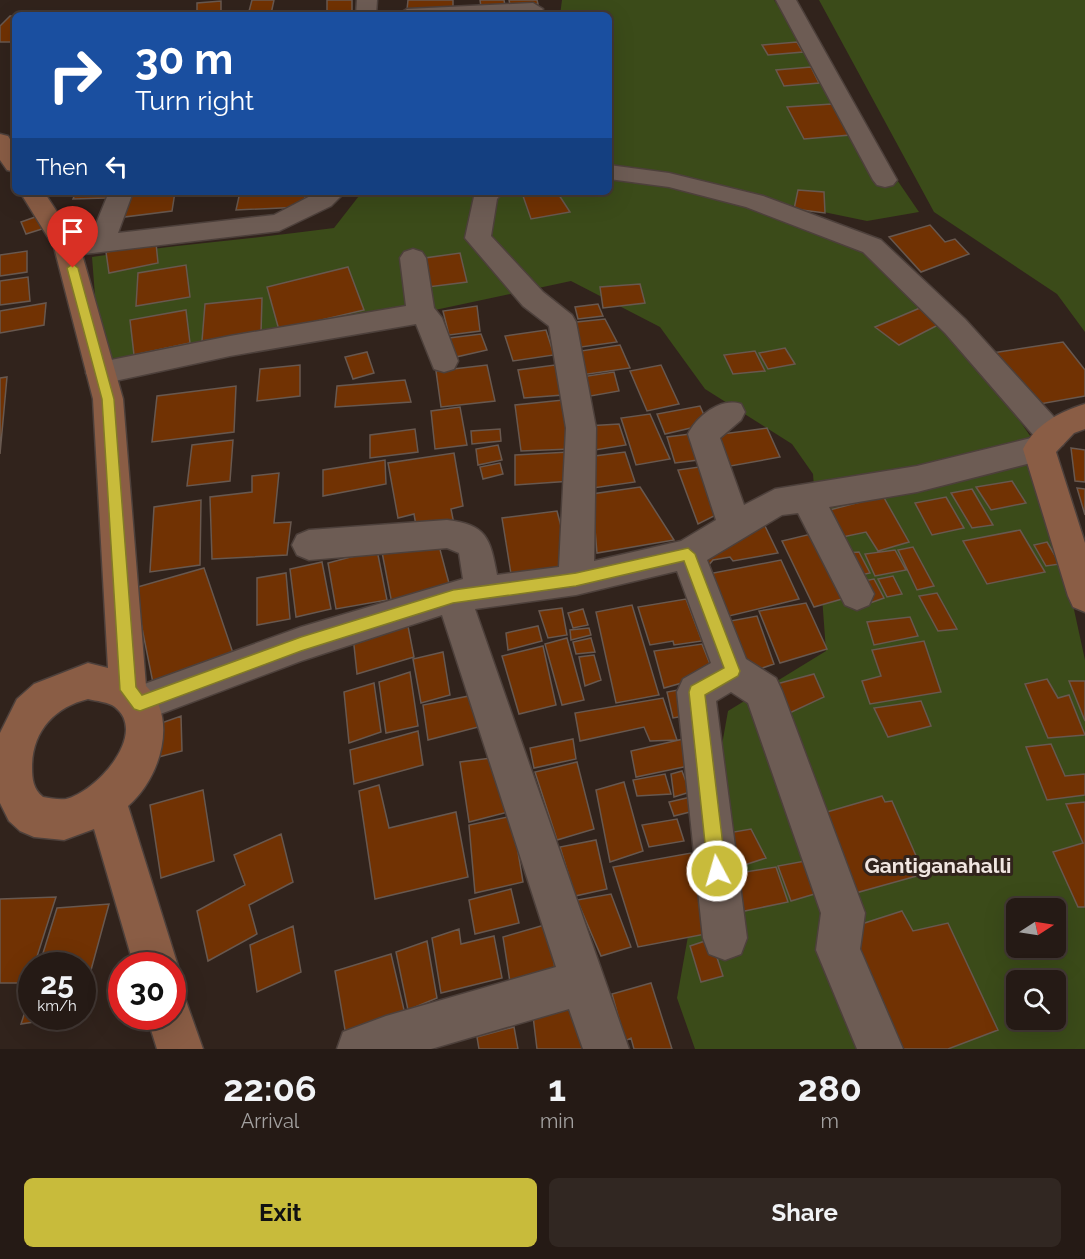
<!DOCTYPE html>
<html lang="en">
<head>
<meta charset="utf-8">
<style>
  :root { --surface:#251a15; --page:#312722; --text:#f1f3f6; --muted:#a3a1a0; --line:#423834; --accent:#c8bb3b }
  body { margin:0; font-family:Raleway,sans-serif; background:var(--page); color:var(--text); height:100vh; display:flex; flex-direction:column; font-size:22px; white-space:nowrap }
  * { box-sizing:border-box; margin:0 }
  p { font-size:20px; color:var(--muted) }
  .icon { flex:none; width:33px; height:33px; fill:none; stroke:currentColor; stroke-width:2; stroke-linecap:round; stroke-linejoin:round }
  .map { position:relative; height:1049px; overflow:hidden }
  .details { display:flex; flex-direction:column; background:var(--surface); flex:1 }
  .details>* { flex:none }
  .guide { position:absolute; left:12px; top:12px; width:600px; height:183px; border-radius:9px; box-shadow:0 6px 24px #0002,0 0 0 2px var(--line); background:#1a4fa0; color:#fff; overflow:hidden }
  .needle { width:39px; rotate:78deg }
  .controls { position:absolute; left:1006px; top:898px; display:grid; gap:12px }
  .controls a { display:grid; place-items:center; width:60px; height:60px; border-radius:9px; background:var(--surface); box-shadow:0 6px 24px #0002,0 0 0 2px var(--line); font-size:30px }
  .speed { position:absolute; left:18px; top:952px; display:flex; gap:12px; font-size:30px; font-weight:700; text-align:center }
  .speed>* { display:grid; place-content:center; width:78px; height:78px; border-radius:50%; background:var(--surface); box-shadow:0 6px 24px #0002,0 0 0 2px var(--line); line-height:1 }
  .speed small { font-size:15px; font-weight:400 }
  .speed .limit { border:9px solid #d22; background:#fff; color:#111 }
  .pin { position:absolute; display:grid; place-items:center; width:51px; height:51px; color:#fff; margin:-62px -26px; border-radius:50% 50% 50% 0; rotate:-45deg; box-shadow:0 0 6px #0007 }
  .pin .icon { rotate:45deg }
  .me { position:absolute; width:66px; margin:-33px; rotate:354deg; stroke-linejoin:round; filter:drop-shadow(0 0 4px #0008) }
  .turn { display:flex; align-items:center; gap:21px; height:126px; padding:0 24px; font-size:27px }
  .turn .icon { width:78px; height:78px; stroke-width:2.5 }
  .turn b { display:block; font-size:42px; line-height:51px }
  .then { display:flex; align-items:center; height:57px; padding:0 24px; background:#0003; gap:12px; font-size:22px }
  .eta { display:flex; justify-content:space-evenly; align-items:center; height:102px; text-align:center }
  .eta b { font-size:36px; font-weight:700; line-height:42px }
  .action { display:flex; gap:12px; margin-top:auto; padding:12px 24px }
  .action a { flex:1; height:69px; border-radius:9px; background:var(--accent); color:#111; font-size:24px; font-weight:700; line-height:69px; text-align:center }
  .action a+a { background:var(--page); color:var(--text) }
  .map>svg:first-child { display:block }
</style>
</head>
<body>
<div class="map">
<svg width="1085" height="1049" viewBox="0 0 1085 1049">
  <rect width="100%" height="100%" fill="#31231c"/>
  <!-- green -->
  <path fill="#3b4b19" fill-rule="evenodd" d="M562,0H774L919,212L867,221L683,183L872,246L955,326L1039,449L1085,660V1049H695L677,998L728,711L826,651L813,474L792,444L705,389L660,327L571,281L421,313L101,373L92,257C172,245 253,239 334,228L362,192H609V15H560ZM1017,909H1056V948H1017ZM1017,981H1056V1020H1017Z
    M819,0H1085V332L1057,294L934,212Z"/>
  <!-- building -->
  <path fill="#713203" stroke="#68584f" stroke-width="1.5" d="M252,0H274L271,14L248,15Z
    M327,0H352V13L327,15Z
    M408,0H453V8L407,10Z
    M480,0H504L505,6L481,7Z
    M509,0H537L538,4L510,5Z
    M221,1V14L197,15V3Z
    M10,16H15V42H0V26Z
    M797,42L803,52L768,55L762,45Z
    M811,67L819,83L784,86L776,70Z
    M832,104L850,135L804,139L787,107Z
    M798,190L824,192L825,213L794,209Z
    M76,192H108L106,198L73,199Z
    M175,192L172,211L116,218L123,195Z
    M240,192H306L303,207L236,210Z
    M557,192L570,212L531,219L522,193Z
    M38,216L42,229L26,234L21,222Z
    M930,225L945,242L955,239L969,254L921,272L889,237Z
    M156,243L158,263L109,273L106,252Z
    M27,251V272L0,276V255Z
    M460,253L467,282L428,287L425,258Z
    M186,265L190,297L136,306L138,273Z
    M348,267L364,310L279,330L267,287Z
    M28,277L30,301L0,305V281Z
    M640,284L645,303L603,308L600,287Z
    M262,298L261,333L202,341L205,304Z
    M46,303L44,325L0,333V311Z
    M598,304L603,316L578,319L575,307Z
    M477,306L480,331L449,335L443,311Z
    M920,308L938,325L899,345L875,327Z
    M186,310L190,343L134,355L130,320Z
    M605,319L617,342L574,348L567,323Z
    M546,330L554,355L513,361L505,336Z
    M481,334L487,350L456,357L449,338Z
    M1063,342L1085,370V396L1034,405L992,353Z
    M620,345L630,368L581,375L574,352Z
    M785,348L795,364L768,369L759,353Z
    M755,351L765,371L733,374L724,355Z
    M367,352L374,373L353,379L345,357Z
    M300,365V396L257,401L260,369Z
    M487,365L495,401L441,407L436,371Z
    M555,365L563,395L524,398L518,370Z
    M661,365L679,404L647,411L630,371Z
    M614,372L619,391L585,397L581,377Z
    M7,377L0,454V378Z
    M405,380L411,402L335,407L337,386Z
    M236,386L234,432L152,442L157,396Z
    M563,400L571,449L521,451L515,405Z
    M700,406L708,424L665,434L657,414Z
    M460,407L467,445L435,449L431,411Z
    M650,414L670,459L636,465L621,418Z
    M619,424L626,445L589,451L586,426Z
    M767,428L780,457L725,467L714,435Z
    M415,429L418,452L370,458V435Z
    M500,429L501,441L472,444L471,431Z
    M690,434L698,460L675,463L667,437Z
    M233,440L230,481L187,486L192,445Z
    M498,445L502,460L478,465L476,449Z
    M1071,448L1085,450V482L1075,481Z
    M569,452L572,481L515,485V455Z
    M625,452L635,482L593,488L587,457Z
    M454,453L463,506L451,509L454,524L417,531L414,514L398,518L388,463Z
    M385,460L386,484L323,496V470Z
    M500,463L503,474L483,479L480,467Z
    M699,467L722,512L698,524L678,470Z
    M279,473L274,523L291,522L287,555L212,559L210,497L252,492V476Z
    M1012,481L1026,503L991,510L976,487Z
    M640,487L674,540L597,553L592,494Z
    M1077,488L1085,489V515Z
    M972,489L993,525L972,528L951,493Z
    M883,496L909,542L878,551L866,532L838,538L822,512Z
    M946,497L964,528L932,535L915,503Z
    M201,500L200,565L150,572L154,507Z
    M557,511L571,565L511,574L502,518Z
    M765,526L778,553L733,561L730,557L713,560L703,572L696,556L724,537Z
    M1020,530L1045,572L987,584L963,541Z
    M811,534L842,599L814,607L782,541Z
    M438,542L450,587L392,604L382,552Z
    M1047,542L1060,564L1046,566L1034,545Z
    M913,547L934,586L917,590L898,550Z
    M377,550L387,600L336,609L328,563Z
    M895,550L906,570L875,576L865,554Z
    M859,552L870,573L856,576L847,553Z
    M781,560L799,599L725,617L703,575Z
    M322,562L331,609L296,617L290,569Z
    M204,568L233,653L154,688L134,588Z
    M286,573L290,619L257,625V578Z
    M893,576L902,594L887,597L878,579Z
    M874,579L884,598L867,604L858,582Z
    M937,593L957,629L938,631L919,596Z
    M686,599L702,641L674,645L673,641L650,645L638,607Z
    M806,603L827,649L780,663L759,611Z
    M632,605L659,695L616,703L596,612Z
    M562,608L567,635L548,638L539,611Z
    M583,609L588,625L573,628L568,613Z
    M757,616L774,664L748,673L725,622Z
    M910,617L918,636L874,645L867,622Z
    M407,621L414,657L357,674L353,636Z
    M538,626L542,641L508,650L506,633Z
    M589,628L591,635L571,640L570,630Z
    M567,638L584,700L562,705L545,644Z
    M591,638L595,652L576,654L573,642Z
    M924,641L941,692L870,704L862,681L881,676L872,650Z
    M702,644L714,674L664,688L654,651Z
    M543,646L556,705L519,714L502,656Z
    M443,652L450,695L421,703L413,659Z
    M594,655L601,680L585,686L579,657Z
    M410,672L418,726L386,733L379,682Z
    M814,674L824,697L781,717L769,686Z
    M1047,679L1058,698L1069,695L1085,735L1048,738L1025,684Z
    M1069,681H1085V721Z
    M374,683L381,732L349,743L344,692Z
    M683,689L690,715L673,718L667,692Z
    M479,694L486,725L428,740L423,705Z
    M663,698L677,740L650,741L644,727L580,741L575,713Z
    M921,701L931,726L888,737L874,708Z
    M181,716L182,751L151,759L153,726Z
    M418,731L423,765L354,784L350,750Z
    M692,737L698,764L636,777L631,751Z
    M573,739L576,759L534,768L530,748Z
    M1051,744L1065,776L1085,774V795L1047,800L1026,747Z
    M499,757L512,811L469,822L460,762Z
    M577,762L594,829L557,840L535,772Z
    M682,771L690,792L674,797L671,774Z
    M665,774L671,794L637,796L633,780Z
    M624,782L643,851L610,862L596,790Z
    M379,785L389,828L456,812L468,877L375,899L359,791Z
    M203,790L214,861L161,878L150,805Z
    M882,796L885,802L892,801L924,874L852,894L820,814Z
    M691,797L694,811L674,816L669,802Z
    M1085,802V907H1078L1053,852L1083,843L1066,804Z
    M512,816L523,882L475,893L469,825Z
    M677,819L684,841L649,847L642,825Z
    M751,829L766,858L732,869L722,834Z
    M281,834L293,882L249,905L257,934L208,961L197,911L245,885L234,855Z
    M596,840L607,889L575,896L560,847Z
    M691,853L711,933L638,947L613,867Z
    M805,861L818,893L791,901L778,866Z
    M776,867L788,902L730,914L720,876Z
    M511,889L519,923L475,934L469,900Z
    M611,894L631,947L601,956L577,900Z
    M56,897L34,966H32L29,983H0V899Z
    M109,904L82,1003V966H39L57,908Z
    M902,911L913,931L948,923L998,1030L948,1049H893L846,929Z
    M548,924L555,969L510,982L503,937Z
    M293,926L301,972L257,992L250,945Z
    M459,929L461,944L494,936L502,978L441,993L432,938Z
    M711,939L723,976L701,982L690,946Z
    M427,941L437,998L408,1010L396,952Z
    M391,954L405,1014L346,1036L335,971Z
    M651,983L672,1049H634L631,1038L625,1041L612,994Z
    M32,990V1017H66L21,1024Z
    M577,1006L585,1049H537L533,1016Z
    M514,1027L518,1049H479L477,1037Z"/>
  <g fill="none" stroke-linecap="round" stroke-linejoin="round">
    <defs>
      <path id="street" d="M357,0H377L376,15H356Z
        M776,0H796L897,180L893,185L885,187L877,185L873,180Z
        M533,3L543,9L540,13L397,15L407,9Z
        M609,165L669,173L763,196L881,240L965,319L1063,427L1067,436L1063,445L1054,448L1050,458L1039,461L917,492L829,507L874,594L869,605L857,610L845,605L798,513L782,515L707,560L746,659L776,678L782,691L865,913L860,949L903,1049H857L816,950L821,913L748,703L731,692L716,701L747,938L741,954L725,960L709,954L703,938L677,692L683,679L711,663L677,571L576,595L475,609L629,1049H583L569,1009L431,1049H337L343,1032L386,1016L556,967L442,615L301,661L139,722L126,717L120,704L126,691L139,686L301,627L463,579L459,553L447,548L309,560L297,555L292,545L297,535L309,530L447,520C487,525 490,538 497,575L559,567L566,428L549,326L523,306L465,238L475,192H503L497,199L491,236L543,292L572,315L576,322L596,428L594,561L681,541L716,520L688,434C697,416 721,397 741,404L745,412L741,420L720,438L744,505L775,489L917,466L1035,437L945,333L863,252L746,207L669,187L609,179Z
        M109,192H133L118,233L274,215L318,192H345L331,206L279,231L67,256L58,253L54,247L58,241L91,236Z
        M413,249L422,252L426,258L434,308L442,318L458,361L454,369L444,372L434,369L416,324L230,356L101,384L91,381L86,373L91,365L101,362L230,336L406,306L400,258L404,252Z"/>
      <path id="secondary" d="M0,134L8,136L15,147V172L7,170L0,160Z
        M20,192H44L80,247L123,399L146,686C179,718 160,779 128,806L178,966L172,980V966H134L94,829L64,840L34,837L20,831L9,821L0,803V733L17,699L34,684L88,663L108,668L93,399L54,247ZM88,699C96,701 109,702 115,707C149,734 96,792 66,799C59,800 50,798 43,797C33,789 32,779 32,767C32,731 55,707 88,699Z
        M1085,404V429L1074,433L1056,452L1085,543V612L1073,607L1068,596L1023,449C1036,424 1059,412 1085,404Z
        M172,995L186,1001L203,1049H157L147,1017H172Z"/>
    </defs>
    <!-- street casing -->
    <use href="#street" stroke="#4d403b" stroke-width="3"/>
    <!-- secondary casing -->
    <use href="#secondary" stroke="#4d403b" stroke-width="3"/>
    <!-- street -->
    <use href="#street" fill="#6d5c54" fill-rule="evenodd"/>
    <!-- secondary -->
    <use href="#secondary" fill="#8a5d45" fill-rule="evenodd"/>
  </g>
  <!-- route -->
  <path fill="#c8bb3b" stroke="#827a26" stroke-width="1.5" d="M73,264L78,268L114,399L136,687L142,695L301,637L453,590L576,573L688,548L695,554L740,671L738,676L705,695L726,871L723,877L717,880L711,877L708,871L689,692L691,686L724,668L684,561L576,586L453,603L301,651L140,711L134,709L120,690L102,399L67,268Z"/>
  <g text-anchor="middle" stroke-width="6" stroke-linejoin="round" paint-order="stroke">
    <!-- near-quarter labels -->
    <g font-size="21" font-weight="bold" fill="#f0e6e1" stroke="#31231c">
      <text x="938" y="873">Gantiganahalli</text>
    </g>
  </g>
</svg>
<div class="controls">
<a><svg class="needle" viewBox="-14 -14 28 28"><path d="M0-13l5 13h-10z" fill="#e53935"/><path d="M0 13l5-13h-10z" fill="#a3a1a0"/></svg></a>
<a><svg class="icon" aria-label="search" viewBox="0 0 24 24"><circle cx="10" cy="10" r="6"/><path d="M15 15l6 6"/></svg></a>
</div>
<div class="speed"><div>25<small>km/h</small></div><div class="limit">30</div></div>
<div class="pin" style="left:73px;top:268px;background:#d93025"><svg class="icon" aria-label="arrive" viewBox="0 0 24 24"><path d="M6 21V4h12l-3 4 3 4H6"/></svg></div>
<svg class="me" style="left:717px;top:871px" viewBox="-20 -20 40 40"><circle r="17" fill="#c8bb3b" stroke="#fff" stroke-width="3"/><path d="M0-11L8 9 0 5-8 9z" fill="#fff"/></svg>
<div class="guide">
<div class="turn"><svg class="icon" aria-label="right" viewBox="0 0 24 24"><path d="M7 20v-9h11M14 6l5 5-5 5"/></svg><div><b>30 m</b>Turn right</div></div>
<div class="then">Then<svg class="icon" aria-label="left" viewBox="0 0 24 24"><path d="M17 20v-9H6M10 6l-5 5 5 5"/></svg></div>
</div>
</div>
<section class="details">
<div class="eta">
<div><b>22:06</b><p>Arrival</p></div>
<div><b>1</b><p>min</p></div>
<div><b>280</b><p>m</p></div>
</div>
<div class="action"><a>Exit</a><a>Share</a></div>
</section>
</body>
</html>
